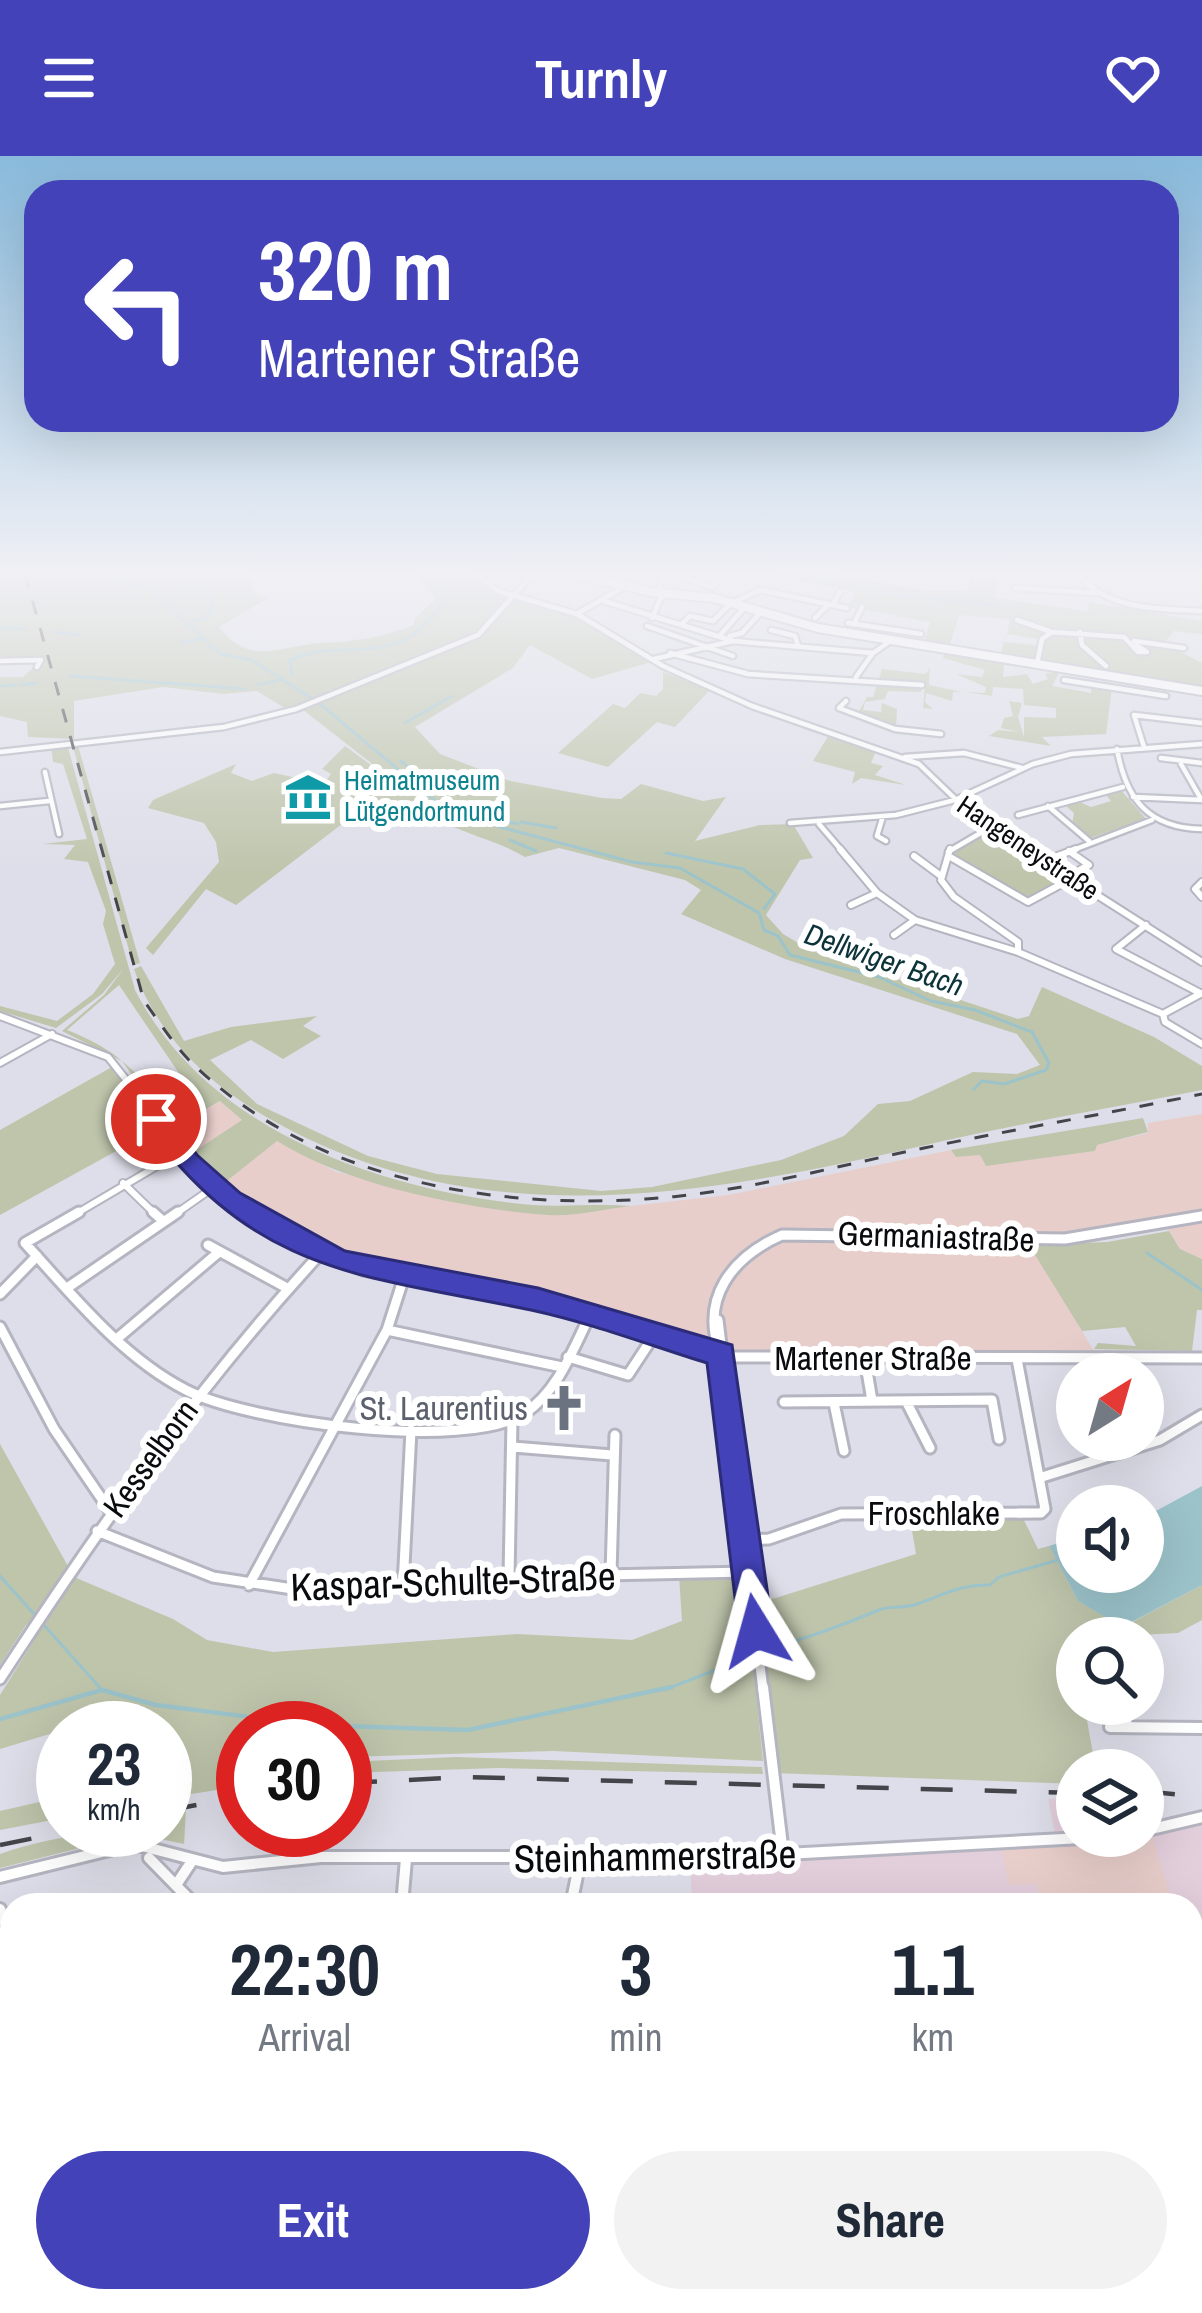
<!DOCTYPE html>
<html lang="en">
<head>
<meta charset="utf-8">
<style>
  :root { --surface:#fff; --page:#f2f2f3; --text:#1f2937; --muted:#747a83; --accent:#4342b8 }
  body { margin:0; font-family:"Archivo Narrow",sans-serif; background:var(--page); color:var(--text); height:100vh; display:flex; flex-direction:column; font-size:45px; white-space:nowrap }
  * { box-sizing:border-box; margin:0 }
  p { font-size:39px; color:var(--muted) }
  .icon { flex:none; width:66px; height:66px; fill:none; stroke:currentColor; stroke-width:2; stroke-linecap:round; stroke-linejoin:round }
  .map { position:relative; flex:1; overflow:hidden }
  .side { position:absolute; left:0px; top:1737px; width:1203px; height:420px; display:flex; flex-direction:column; background:var(--surface); border-radius:36px 36px 0 0; box-shadow:0 12px 48px #0002 }
  .side>* { flex:none }
  .hud { position:absolute; left:24px; top:24px; width:1155px; height:252px; border-radius:36px; box-shadow:0 12px 48px #0002; background:#4342b8; color:#fff; overflow:hidden }
  .needle { width:78px; rotate:37deg }
  .buttons { position:absolute; left:1056px; top:1197px; display:grid; gap:24px }
  .buttons a { display:grid; place-items:center; width:108px; height:108px; border-radius:50%; background:var(--surface); box-shadow:0 12px 48px #0002; font-size:60px }
  .speed { position:absolute; left:36px; top:1545px; display:flex; gap:24px; font-size:60px; font-weight:700; text-align:center }
  .speed>* { display:grid; place-content:center; width:156px; height:156px; border-radius:50%; background:var(--surface); box-shadow:0 12px 48px #0002; line-height:1 }
  .speed small { font-size:30px; font-weight:400 }
  .speed .limit { border:18px solid #d22; background:#fff; color:#111 }
  .pin { position:absolute; display:grid; place-items:center; width:102px; height:102px; color:#fff; margin:-51px; border:6px solid #fff; border-radius:50%; box-shadow:0 3px 12px #0007 }
  .me { position:absolute; width:132px; margin:-66px; rotate:352deg; stroke-linejoin:round; filter:drop-shadow(0 0 9px #0008) }
  .turn { display:flex; align-items:center; gap:42px; height:252px; padding:0 36px; font-size:54px }
  .turn .icon { width:156px; height:156px; stroke-width:2.5 }
  .turn b { display:block; font-size:84px; line-height:102px }
  .eta { display:flex; justify-content:space-evenly; align-items:center; height:204px; text-align:center }
  .eta b { font-size:72px; font-weight:700; line-height:84px }
  .cta { display:flex; gap:24px; margin-top:auto; padding:24px 36px }
  .cta a { flex:1; height:138px; border-radius:72px; background:var(--accent); color:#fff; font-size:48px; font-weight:700; line-height:138px; text-align:center }
  .cta a+a { background:var(--page); color:var(--text) }
  header { display:flex; justify-content:space-between; align-items:center; height:156px; padding:0 36px; background:var(--accent); color:#fff; font-size:54px; font-weight:700 }
  .map>svg:first-child { display:block }
</style>
</head>
<body>
<header><svg class="icon" aria-label="menu" viewBox="0 0 24 24"><path d="M4 6h16M4 12h16M4 18h16"/></svg>Turnly<svg class="icon" aria-label="heart" viewBox="0 0 24 24"><path d="M12 20l-8-8c-3-5 5-10 8-4 3-6 11-1 8 4z"/></svg></header>
<div class="map">
<svg width="1202" height="2157" viewBox="0 0 1202 2157">
  <rect width="100%" height="100%" fill="#dddee9"/>
  <!-- commercial -->
  <path fill="#e3cedc" d="M1048,1643L1077,1644V1680H1143L1202,1661V1790H1191V1749H692L690,1701L1056,1683Z"/>
  <!-- industrial -->
  <path fill="#e8cecb" d="M220,945L243,965L336,1016L551,1059L728,1039L951,994L956,1001L980,999L987,1009L1095,995L1097,989L1148,977V967L1202,958V1103L1180,1093L1165,1068L1028,1084L1095,1197L739,1196L677,1181L582,1147L355,1107L248,1048L171,974Z
    M1152,1680L1173,1749H1042L1037,1728L1009,1729L1001,1691L1095,1690Z
    M1202,1854V2157H1131L1130,2145H1191V1855Z
    M12,2113V2145H630L623,2157H0V2132Z"/>
  <!-- green -->
  <path fill="#bec5ab" fill-rule="evenodd" d="M0,418H248L254,437L268,442L219,471C251,512 280,489 322,487C357,485 381,482 414,469L415,462L436,443L416,418H476L517,444L578,461L651,506L592,523L530,489L513,512L415,571L440,598L510,625L602,642L621,643L641,628L703,645L726,641L695,685L760,669L793,668L813,702L800,704L766,759L783,778L812,795L1018,863L1029,860L1042,831L1154,881L1202,910V934C1110,952 1017,968 926,989C709,1039 484,1080 279,968C215,934 158,883 134,813L141,810L184,885L231,871L317,860L303,870L321,880L283,903L251,884L210,904L257,948L368,1000L437,1018L601,1035L652,1031L781,1004L844,980L878,948L910,945L973,916L1017,918L1040,909L1017,878L785,803L681,758L701,734L685,724L559,692L525,701C490,680 450,677 420,650L342,668L236,749L206,733L153,799L146,792L219,706L216,686L204,667L148,652L153,644L236,608L231,617L252,625L274,617L324,628L331,618L322,613L345,590L412,639L302,553L288,554L257,535L224,538L163,531L74,545V583L28,581L27,566L0,560V521H23L40,505H0Z
    M760,418H840L920,434L967,435L971,418L998,420L995,442L1088,455L1089,446L1202,465V478L1174,475L1164,487L1202,507V531L1000,499L1004,486L1044,490L1045,484L1007,478L1010,463L959,459L949,491L924,487L930,466L848,451L855,438L846,433Z
    M945,495L1049,512L1004,509L1003,521L1027,518L1033,528L1048,523L1045,518L1061,514L1052,530L1091,537L1092,530L1112,532L1106,578L1042,581L1051,590L989,580L998,574L1019,576L1001,572L1004,562L1013,560L1009,545L1022,547L1018,561L1024,581V561L1056,562V552L1024,549L1023,533L993,531L992,540L964,536L985,537L986,531L956,518L982,521L985,514L943,502Z
    M930,511L929,529L962,536H953L952,545L926,537L925,546L933,553L923,552L925,529L921,528V536L888,535L885,543L865,546L863,554L881,556L882,547L897,553L896,572L858,557L867,541H873L882,513L926,518Z
    M663,516L710,534L675,571L657,566L608,611L558,597L613,548L625,552L640,537L656,540L663,533Z
    M830,577L877,593L871,607L883,610L875,619L906,629L861,622L852,628L855,616L813,605Z
    M77,586L140,807L133,809L72,587Z
    M67,588L135,834C206,973 375,1032 521,1048C558,1052 595,1047 631,1050C604,1053 574,1061 547,1059C463,1052 349,1030 277,985L223,1028L192,997L242,964L220,945L171,973L122,905L62,875L104,839L124,812L102,838L56,872L0,855V850L57,865L93,838L115,808L103,768L106,755L88,706L64,703L75,689L43,688L87,683L63,608L53,606L51,590ZM119,829L187,929V936L163,951C137,913 111,891 67,874Z
    M1120,633L1146,663L1090,682L1072,669L1074,657L1066,650L1053,651L1075,644L1091,651L1111,645L1106,639Z
    M991,674L1061,723V725L1029,743L951,699Z
    M112,911L135,934L158,972L0,1059V974Z
    M1143,962L1148,976L1097,989L1095,995L986,1010L980,999L956,1001L951,994Z
    M1169,1075L1180,1093L1202,1103V1154H1197L1192,1195L1094,1193L1098,1187L1136,1190L1125,1171L1082,1175L1029,1089L1107,1086Z
    M0,1288L74,1421L173,1463L207,1484L273,1496L517,1478L632,1484L682,1465L679,1419L747,1416L753,1449L916,1398L910,1363L1023,1362L1038,1393L1049,1390L1078,1445L1123,1471L1202,1429V1464L1178,1477L1077,1482V1548H1084L1096,1614H1077V1628L773,1617L754,1466L749,1469L763,1605L554,1595L345,1601V1572H243V1630L165,1642V1572H63V1662L0,1674V1655L57,1642L53,1577L0,1593V1539L35,1483L26,1469L0,1509Z
    M456,1601L762,1611L763,1618L499,1612L345,1617V1606Z
    M186,1653L184,1688L136,1678L0,1712V1698C54,1679 108,1674 165,1674V1657Z"/>
  <!-- water -->
  <path fill="#9cc3ca" d="M1202,1330V1429L1122,1471L1078,1445L1049,1390L1077,1381V1416H1143V1362Z"/>
  <g fill="none" stroke-linecap="round" stroke-linejoin="round">
    <!-- stream-far1 -->
    <path stroke="#9cc3ca" stroke-width="3" d="M96,418L140,431
      M105,418L147,431L220,498L252,504L313,543
      M798,418L885,438L996,449
      M168,444L194,418
      M192,465L207,462L212,450L204,418
      M0,472L25,473
      M54,476L80,479
      M181,487L200,483
      M292,519L290,504C328,485 379,504 414,478C427,469 437,453 448,442L429,418
      M70,520L245,533
      M21,529L36,527
      M258,529L280,524
      M0,530L16,529
      M319,547L451,658L632,706L680,712L759,757L764,774L778,780L790,799L879,821L931,845L975,854L1032,876L1049,907L1046,914L1004,928L982,925L974,933
      M405,567L452,540
      M401,605L460,654L518,668
      M521,666L556,672
      M510,684L536,695
      M666,697L743,713L775,738L764,753
      M1147,1097L1202,1134
      M0,1420L102,1534
      M772,1492C811,1481 843,1469 879,1454C891,1449 904,1453 917,1448C943,1439 961,1428 990,1429L999,1421L1058,1404
      M664,1534L744,1503"/>
    <!-- stream -->
    <path stroke="#9cc3ca" stroke-width="4.5" d="M0,1563L102,1534L156,1549L312,1569L468,1574L672,1531"/>
    <defs>
      <path id="minor-far3" d="M476,418L498,435L577,458L663,510L752,550L919,608L972,659L1030,696
        M671,418L712,431L720,421
        M1078,418C1106,454 1160,453 1202,455
        M1015,432L1097,437
        M658,437L664,418
        M604,445L733,485
        M732,447L760,434L847,452
        M833,448L840,436
        M578,457L624,431
        M652,462L663,437
        M815,462L829,448
        M1017,464L1049,475
        M683,467L690,460L713,465L731,447
        M848,467L921,478
        M854,468L862,451
        M647,470L733,500
        M771,474L795,480L798,490
        M1080,476L1082,489L1106,510
        M721,478L745,451
        M730,480L742,477L761,456
        M1134,485L1184,492
        M670,497L748,518L922,529
        M654,503L733,485L873,497L892,484
        M0,505L41,504L37,511
        M1037,508L1042,483L1052,476L1124,481L1138,496H1147L1136,489
        M856,521L873,497
        M1064,524L1166,540
        M846,545L839,552L895,573L941,578
        M1144,591L1134,559L1202,567
        M1117,593C1126,644 1149,672 1202,673
        M0,596L224,571L296,553L478,479L533,418
        M905,601L964,597L1022,612
        M1161,602L1202,607
        M1181,608L1201,643
        M45,616L59,678
        M1133,641L1202,644
        M0,650L49,645
        M1048,650L1089,685
        M1018,659L1123,631
        M883,660L877,680L886,685
        M790,667L896,659L955,644L1033,608L1071,598L1202,588
        M819,668L843,696
        M948,696L989,672
        M1068,696L1152,664"/>
      <path id="minor-far2" d="M840,693L877,737L915,764L1018,796L1163,858L1202,837
        M950,693L941,724L954,741L1018,786V796
        M1025,693L1202,806
        M914,700L941,720
        M952,702L1028,746L1067,725
        M1042,706L1076,693
        M1065,722L1089,709L1069,695
        M1202,726L1195,733L1202,741
        M851,749L877,737
        M1146,769L1116,793L1200,837
        M894,779L915,764
        M1163,858L1165,866L1202,888
        M0,860L108,901L205,1023L250,1059
        M0,907L52,878
        M123,1027L156,1059
        M74,1059L179,997
        M174,1059L214,1031"/>
      <path id="minor-far1" d="M79,1056L25,1087C73,1140 122,1201 186,1234C248,1266 466,1296 525,1257C558,1235 573,1193 590,1159
        M153,1056L162,1064
        M245,1056L363,1114L538,1144L733,1201L1202,1202
        M208,1089L287,1132
        M67,1132L178,1056
        M0,1138L37,1100
        M718,1164L763,1534
        M0,1171L54,1273L110,1355
        M387,1174L562,1211
        M119,1181L219,1096
        M720,1197C700,1142 732,1101 782,1079L1065,1083L1202,1060
        M568,1201L628,1219L653,1181
        M865,1203L872,1245
        M906,1245L930,1292
        M784,1246L992,1244L999,1283
        M834,1247L844,1295
        M513,1291L612,1299
        M1039,1322L1160,1284L1202,1259
        M97,1375L213,1421L306,1435L509,1421L747,1416
        M743,1384L769,1383L841,1358L1041,1357L1045,1353L1017,1203
        M611,1418L615,1279
        M509,1421L512,1264
        M249,1429L387,1174L404,1121
        M403,1430L411,1274
        M0,1523C98,1373 199,1229 321,1097"/>
      <path id="minor" d="M763,1531L783,1698
        M1122,1548L1127,1569
        M1110,1571L1202,1572
        M1143,1675L1202,1661
        M149,1702L195,1749
        M0,1721L134,1688L223,1711L321,1701H728L1120,1680
        M176,1729L192,1705
        M402,1749L406,1703
        M571,1749L580,1705
        M0,1753L12,1786
        M0,1905L12,1904
        M618,2145L637,2157
        M1122,2145L1123,2157
        M163,2155L171,2145
        M634,2155L641,2145
        M986,2157L987,2145"/>
      <path id="major" d="M574,418L652,436L714,442L818,472L1202,535"/>
    </defs>
    <!-- minor-far3 casing -->
    <use href="#minor-far3" stroke="#b4b5c0" stroke-width="9"/>
    <!-- minor-far2 casing -->
    <use href="#minor-far2" stroke="#b4b5c0" stroke-width="10"/>
    <!-- minor-far1 casing -->
    <use href="#minor-far1" stroke="#b4b5c0" stroke-width="15"/>
    <!-- minor casing -->
    <use href="#minor" stroke="#b4b5c0" stroke-width="16"/>
    <!-- major casing -->
    <use href="#major" stroke="#b4b5c0" stroke-width="12"/>
    <!-- minor-far3 -->
    <use href="#minor-far3" stroke="#fff" stroke-width="4.5"/>
    <!-- minor-far2 -->
    <use href="#minor-far2" stroke="#fff" stroke-width="6"/>
    <!-- minor-far1 -->
    <use href="#minor-far1" stroke="#fff" stroke-width="9"/>
    <!-- minor -->
    <use href="#minor" stroke="#fff" stroke-width="10"/>
    <!-- major -->
    <use href="#major" stroke="#fff" stroke-width="8"/>
    <!-- rail-far1 -->
    <path stroke="#44454a" stroke-width="3" stroke-dasharray="14 14" stroke-linecap="butt" d="M25,418L144,845C158,864 172,886 188,903C305,1021 486,1054 646,1043C740,1037 832,1011 924,992C1017,973 1110,957 1202,938"/>
    <!-- rail -->
    <path stroke="#44454a" stroke-width="4.5" stroke-dasharray="32 32" stroke-linecap="butt" d="M345,1627L468,1621L1077,1637
      M1143,1635L1202,1641
      M165,1655L243,1640
      M0,1689L74,1674
      M1191,1817H1202
      M0,1828H12
      M1191,1840H1202
      M0,1868H12"/>
  </g>
  <!-- sky -->
  <linearGradient id="sky" x2="0" y2="1"><stop stop-color="#89badc"/><stop offset="0.58" stop-color="#f0f0f5"/><stop offset="1" stop-color="#f0f0f5" stop-opacity="0"/></linearGradient>
  <rect width="1202" height="720" fill="url(#sky)"/>
  <!-- route -->
  <path fill="#4342b8" stroke="#2c2b78" stroke-width="3" d="M156,954L165,957L197,999L240,1037L345,1095L538,1132L732,1189L773,1475L768,1487L756,1492L744,1487L739,1475L707,1207C649,1189 591,1167 531,1154C363,1119 258,1120 147,970L143,963Z"/>
  <!-- icons -->
  <defs>
    <symbol id="museum-bare" viewBox="-9 -9 18 18"><path d="M0-6L6-3V-2H-6V-3ZM-5-1h2V3h-2ZM-1-1h2V3h-2ZM3-1h2V3H3ZM-6 4H6V6H-6Z" fill="#0f9aa8" stroke="#fff" stroke-width="2.5" paint-order="stroke"/></symbol>
    <symbol id="church-bare" viewBox="-9 -9 18 18"><path d="M-1.2-6h2.4v3.5h3.3v2.4h-3.3V6h-2.4V-.1h-3.3v-2.4h3.3Z" fill="#6b7280" stroke="#fff" stroke-width="2.5" paint-order="stroke"/></symbol>
  </defs>
  <g fill-rule="evenodd">
    <use href="#museum-bare" x="275" y="608" width="66" height="66"/>
    <use href="#church-bare" x="531" y="1219" width="66" height="66"/>
  </g>
  <g text-anchor="middle" stroke-width="12" stroke-linejoin="round" paint-order="stroke">
    <!-- far-culture labels -->
    <g font-size="27" fill="#0d838f" stroke="#fff" text-anchor="start">
      <text x="344" y="634">Heimatmuseum<tspan x="344" dy="31">Lütgendortmund</tspan></text>
    </g>
    <!-- far-street labels -->
    <g font-size="27" fill="#0a0b0e" stroke="#fff">
      <text transform="translate(1028 692) rotate(34)" y="9">Hangeneystraße</text>
    </g>
    <!-- far-water labels -->
    <g font-size="30" font-style="italic" fill="#0c3339" stroke="#fff">
      <text transform="translate(884 804) rotate(19)" y="10">Dellwiger Bach</text>
    </g>
    <!-- street labels -->
    <g font-size="33" fill="#0a0b0e" stroke="#fff">
      <text transform="translate(936 1080) rotate(2)" y="12">Germaniastraße</text>
      <text x="873" y="1214">Martener Straße</text>
      <text transform="translate(150 1302) rotate(-54)" y="12">Kesselborn</text>
      <text x="934" y="1369">Froschlake</text>
    </g>
    <!-- worship labels -->
    <g font-size="33" fill="#5b616d" stroke="#fff" text-anchor="end">
      <text x="528" y="1264">St. Laurentius</text>
    </g>
    <!-- near-street labels -->
    <g font-size="39" fill="#0a0b0e" stroke="#fff">
      <text transform="translate(453 1425) rotate(-2)" y="14">Kaspar-Schulte-Straße</text>
      <text transform="translate(655 1700) rotate(-1)" y="14">Steinhammerstraße</text>
    </g>
  </g>
</svg>
<div class="buttons">
<a><svg class="needle" viewBox="-14 -14 28 28"><path d="M0-13l5 13h-10z" fill="#e53935"/><path d="M0 13l5-13h-10z" fill="#747a83"/></svg></a>
<a><svg class="icon" aria-label="sound" viewBox="0 0 24 24"><path d="M4 9h4l5-4v14l-5-4H4zM17 9q2 3 0 6"/></svg></a>
<a><svg class="icon" aria-label="search" viewBox="0 0 24 24"><circle cx="10" cy="10" r="6"/><path d="M15 15l6 6"/></svg></a>
<a><svg class="icon" aria-label="layers" viewBox="0 0 24 24"><path d="M12 4l9 5-9 5-9-5zM3 14l9 5 9-5"/></svg></a>
</div>
<div class="speed"><div>23<small>km/h</small></div><div class="limit">30</div></div>
<div class="pin" style="left:156px;top:963px;background:#d93025"><svg class="icon" aria-label="arrive" viewBox="0 0 24 24"><path d="M6 21V4h12l-3 4 3 4H6"/></svg></div>
<svg class="me" style="left:756px;top:1475px" viewBox="-20 -20 40 40"><path d="M0-17L14 15 0 8-14 15z" fill="#4342b8" stroke="#fff" stroke-width="4"/></svg>
<div class="hud">
<div class="turn"><svg class="icon" aria-label="left" viewBox="0 0 24 24"><path d="M17 20v-9H6M10 6l-5 5 5 5"/></svg><div><b>320 m</b>Martener Straße</div></div>
</div>
<section class="side">
<div class="eta">
<div><b>22:30</b><p>Arrival</p></div>
<div><b>3</b><p>min</p></div>
<div><b>1.1</b><p>km</p></div>
</div>
<div class="cta"><a>Exit</a><a>Share</a></div>
</section>
</div>
</body>
</html>
